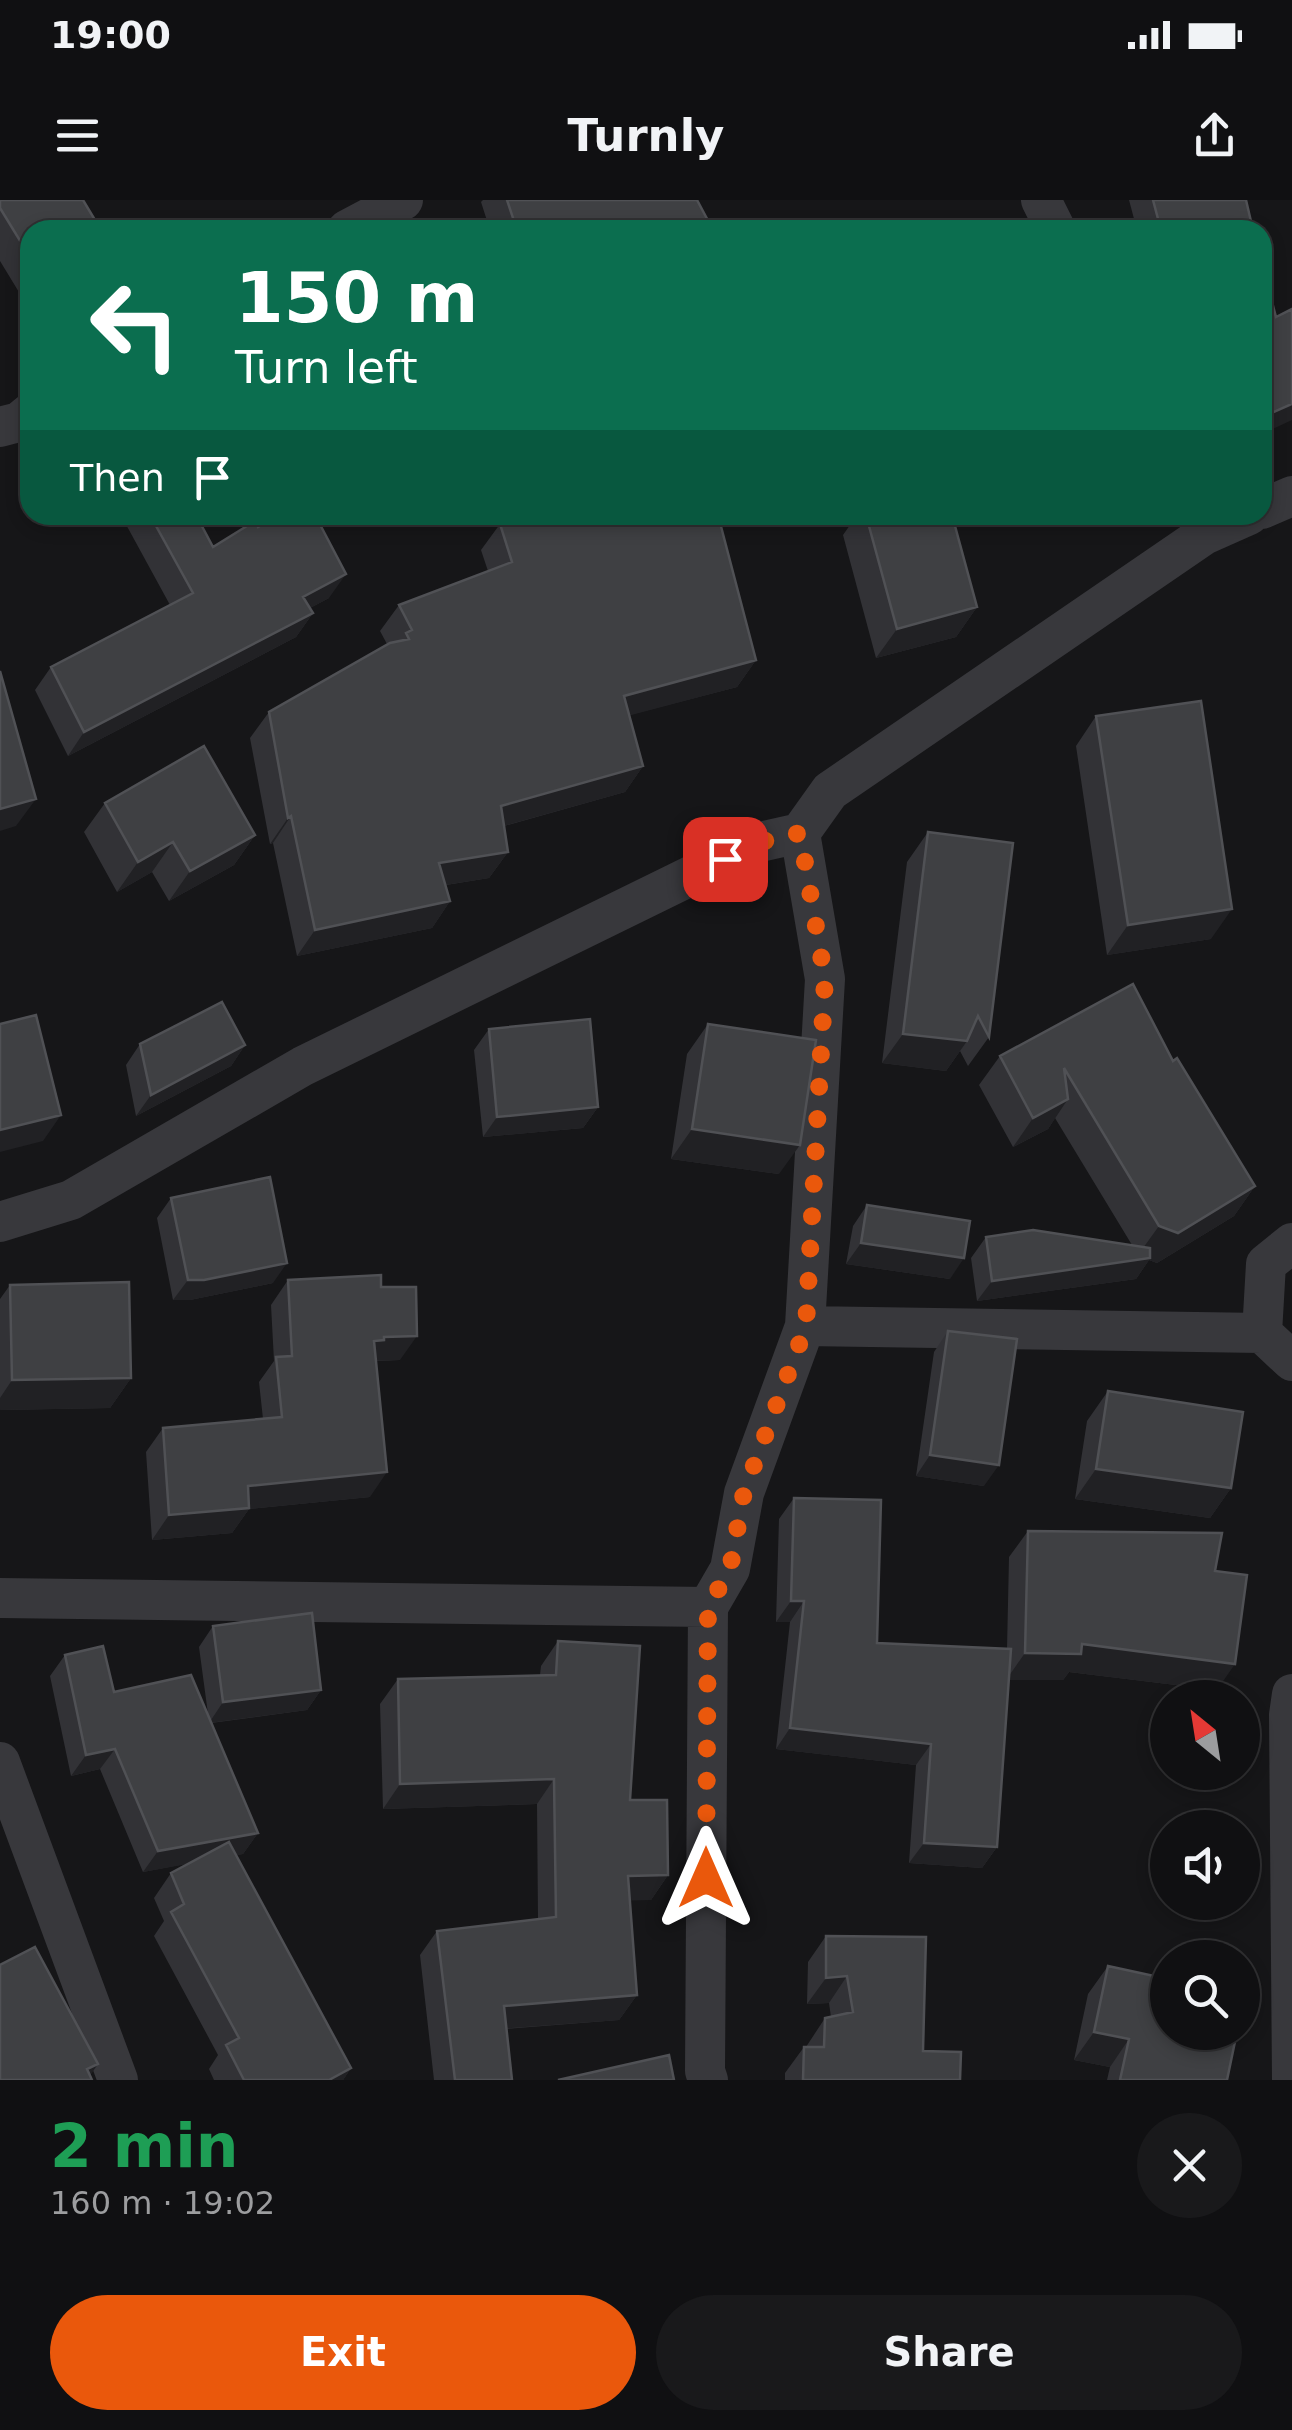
<!DOCTYPE html>
<html lang="en">
<head>
<meta charset="utf-8">
<style>
  :root { --surface:#101012; --page:#19191b; --text:#f1f3f6; --muted:#9c9d9f; --line:#303032; --accent:#ea580c }
  body { margin:0; font-family:"DejaVu Sans",sans-serif; background:var(--page); color:var(--text); height:100vh; display:flex; flex-direction:column; font-size:38px; white-space:nowrap }
  * { box-sizing:border-box; margin:0 }
  p { font-size:32px; color:var(--muted) }
  .icon { flex:none; width:55px; height:55px; fill:none; stroke:currentColor; stroke-width:2; stroke-linecap:round; stroke-linejoin:round }
  .map { position:relative; height:1880px; overflow:hidden }
  .panel { display:flex; flex-direction:column; background:var(--surface); flex:1 }
  .panel>* { flex:none }
  .hud { position:absolute; left:20px; top:20px; width:1252px; height:305px; border-radius:30px; box-shadow:0 5px 15px #0003,0 0 0 2px var(--line); background:#0b6e4f; color:#fff; overflow:hidden }
  .needle { width:65px; rotate:330deg }
  .tools { position:absolute; left:1150px; top:1480px; display:grid; gap:20px }
  .tools a { display:grid; place-items:center; width:110px; height:110px; border-radius:50%; background:var(--surface); box-shadow:0 5px 15px #0003,0 0 0 2px var(--line); font-size:50px }
  .pin { position:absolute; display:grid; place-items:center; width:85px; height:85px; color:#fff; margin:-42px; border-radius:20px; box-shadow:0 5px 15px #0006 }
  .me { position:absolute; width:110px; margin:-55px; rotate:0deg; stroke-linejoin:round; filter:drop-shadow(0 0 8px #0008) }
  .turn { display:flex; align-items:center; gap:35px; height:210px; padding:0 50px; font-size:45px }
  .turn .icon { width:130px; height:130px; stroke-width:2.5 }
  .turn b { display:block; font-size:70px; line-height:85px }
  .then { display:flex; align-items:center; height:95px; padding:0 50px; background:#0003; gap:20px; font-size:38px }
  .round { display:grid; place-items:center; flex:none; width:105px; height:105px; border-radius:52px; background:var(--page) }
  .headline { display:flex; align-items:center; justify-content:space-between; height:170px; padding:0 50px }
  h1 { font-size:60px; font-weight:800; line-height:75px; color:#1e9e55 }
  .primary-button { display:flex; gap:20px; margin-top:auto; padding:20px 50px }
  .primary-button a { flex:1; height:115px; border-radius:60px; background:var(--accent); color:#fff; font-size:40px; font-weight:800; line-height:115px; text-align:center }
  .primary-button a+a { background:var(--page); color:var(--text) }
  .status { display:flex; justify-content:space-between; align-items:center; height:70px; padding:0 50px; background:var(--surface); direction:ltr }
  .status svg { height:28px; fill:currentColor }
  header { display:flex; justify-content:space-between; align-items:center; height:130px; padding:0 50px; background:var(--surface); font-size:45px; font-weight:800 }
  .map>svg:first-child { display:block }
</style>
</head>
<body>
<div class="status"><b>19:00</b><svg viewBox="0 0 49 12"><path d="M0 12V9h3v3zM5 12V6h3v6zM10 12V3h3v9zM15 12V0h3v12zM26 1h20v11H26zM47 4h2v5h-2z"/></svg></div>
<header><svg class="icon" aria-label="menu" viewBox="0 0 24 24"><path d="M4 6h16M4 12h16M4 18h16"/></svg>Turnly<svg class="icon" aria-label="share" viewBox="0 0 24 24"><path d="M12 15V3M7 8l5-5 5 5M5 13v7h14v-7"/></svg></header>
<div class="map">
<svg width="1292" height="1880" viewBox="0 0 1292 1880">
  <rect width="100%" height="100%" fill="#161618"/>
  <g fill="none" stroke-linecap="round" stroke-linejoin="round">
    <!-- street -->
    <path stroke="#38383c" stroke-width="40" d="M1041,0L1056,30
      M347,30L403,0
      M0,227L19,222L30,213
      M1262,309L1292,296
      M0,1022L71,1000L303,866L760,642L800,633L830,591L1204,335L1249,315
      M805,1126L1262,1133L1292,1161
      M1262,1133L1266,1064L1292,1043
      M0,1398L708,1407
      M0,1562L118,1880
      M708,1880L705,1871L708,1407L730,1369L744,1293L805,1126L825,779L800,633
      M1292,1880L1289,1515L1292,1494"/>
  </g>
  <!-- wall -->
  <path fill="#323236" d="M0,0L30,30V99L25,102L0,61Z
    M483,0H697L713,30H490L481,2Z
    M1129,0H1246L1253,30H1137Z
    M125,315H196L213,347L329,398L310,408L313,413L296,437L68,556L35,490L51,467L170,405L123,319Z
    M857,315H952L977,407L956,437L876,458L843,335Z
    M500,324L756,460L737,487L629,515L643,566L625,592L504,626L508,652L489,678L446,685L450,701L432,728L297,756L273,643L270,644L250,538L269,512L387,444L380,431L399,405L488,371L481,350Z
    M1096,516L1211,739L1107,755L1076,546Z
    M105,603L255,635L234,665L169,701L152,672L117,692L84,632Z
    M928,632L989,837L968,866L960,851L946,871L882,863L907,662Z
    M708,824L779,974L671,959L687,854Z
    M489,829L598,907L583,928L483,937L474,850Z
    M140,844L245,845L231,866L136,916L126,865Z
    M1000,856L1173,861L1255,986L1234,1016L1157,1063L1149,1060L1136,1079L977,1101L971,1058L986,1037L1132,1045L1055,918L1048,929L1013,947L979,885Z
    M171,998L273,1083L190,1100H173L157,1018Z
    M867,1005L950,1079L846,1064L853,1026Z
    M288,1080L381,1087L400,1160L376,1161L370,1297L249,1309L232,1333L152,1340L146,1252L163,1228L263,1219L259,1182L274,1161L271,1105Z
    M10,1085L131,1178L110,1208L0,1210V1099Z
    M948,1131L984,1286L916,1276L934,1152Z
    M1108,1191L1231,1288L1210,1318L1075,1299L1087,1221Z
    M794,1298L877,1443L1007,1449L1009,1357L1028,1331L1215,1371L1217,1490L1069,1472L1063,1480H1009L997,1647L982,1668L909,1663L916,1565L776,1549L790,1422H776L779,1319Z
    M213,1426L321,1490L307,1510L211,1523L258,1633L243,1654L236,1655L351,1868L343,1880H214L209,1869L218,1855L154,1736L164,1721L154,1698L171,1673L190,1663L143,1672L100,1569L71,1576L50,1476L65,1455L114,1492L208,1514L199,1447Z
    M558,1441L630,1600L668,1675L651,1700H630L637,1795L619,1820L506,1829L512,1880H434L420,1755L437,1731L538,1719L537,1604L383,1609L380,1504L398,1479L540,1475L541,1466Z
    M826,1736L923,1851L960,1880H785V1873L804,1847H806L825,1818L831,1817L829,1803L807,1804L808,1762Z
    M1108,1766L1227,1880H1107L1110,1867L1074,1860L1088,1794Z"/>
  <!-- shaded-wall -->
  <path fill="#212124" d="M1292,203V220L1262,234V217Z
    M346,374L329,398L286,421L303,397Z
    M977,407L956,437L876,458L897,429Z
    M313,413L296,437L68,556L84,532Z
    M756,460L737,487L605,522L624,496Z
    M643,566L625,592L482,632L501,606Z
    M36,599L16,626L0,631V609Z
    M291,616L273,643L270,644L288,618Z
    M255,635L234,665L169,701L190,671Z
    M173,642L152,672L117,692L138,662Z
    M508,652L489,678L420,689L439,663Z
    M450,701L432,728L297,756L315,730Z
    M1232,709L1211,739L1107,755L1128,725Z
    M903,834L967,841L946,871L882,863Z
    M245,845L231,866L136,916L151,895Z
    M1068,899L1048,929L1013,947L1033,918Z
    M598,907L583,928L483,937L497,917Z
    M61,915L43,941L0,952V930Z
    M692,929L800,945L779,974L671,959Z
    M1255,986L1234,1016L1157,1063L1149,1060L1136,1079L977,1101L992,1081L1138,1055L1159,1026Z
    M861,1043L964,1058L950,1079L846,1064Z
    M287,1063L273,1083L190,1100H173L188,1080Z
    M417,1136L400,1160L369,1161L374,1141L384,1137Z
    M131,1178L110,1208L0,1210V1198L12,1180Z
    M930,1255L999,1265L984,1286L916,1276Z
    M1096,1269L1231,1288L1210,1318L1075,1299Z
    M387,1272L370,1297L249,1309L232,1333L152,1340L169,1315L248,1286Z
    M791,1401H804L790,1422H776Z
    M1082,1444L1235,1464L1217,1490L1069,1472L1063,1480H1006L1025,1453Z
    M321,1490L307,1510L209,1523L223,1502Z
    M790,1528L931,1544L916,1565L776,1549Z
    M115,1549L100,1569L71,1576L86,1555Z
    M554,1579L537,1604L383,1609L400,1584Z
    M258,1633L243,1654L143,1672L158,1651Z
    M924,1643L997,1647L982,1668L909,1663Z
    M668,1675L651,1700L611,1701L628,1676Z
    M847,1776L829,1803L807,1804L826,1778Z
    M637,1795L619,1820L486,1830L504,1806Z
    M1094,1832L1129,1839L1110,1867L1074,1860Z
    M98,1864L87,1880V1869Z
    M351,1868L343,1880H329Z"/>
  <!-- building -->
  <path fill="#3f4043" stroke="#505155" stroke-width="2.5" d="M0,0H83L101,30H30V57L0,8Z
    M507,0H697L713,30H517Z
    M1153,0H1246L1253,30H1161Z
    M1262,64L1276,117L1292,109V204L1262,217Z
    M150,315H196L213,347L255,321L258,327L280,315H315L346,374L303,397L313,413L84,532L51,467L193,393Z
    M526,315H718L756,460L624,496L643,566L501,606L508,652L439,663L450,701L315,730L291,616L288,618L269,512L390,443L409,439L406,433L412,430L399,405L512,362L500,324Z
    M866,315H952L977,407L897,429Z
    M0,471L36,599L0,609Z
    M1201,501L1232,709L1128,725L1096,516Z
    M204,546L255,635L190,671L173,642L138,662L105,603Z
    M928,632L1013,643L989,837L978,816L967,841L903,834Z
    M1133,784L1173,861L1177,858L1255,986L1178,1033L1159,1026L1064,868L1068,899L1033,918L1000,856Z
    M222,802L245,845L151,895L140,844Z
    M36,815L61,915L0,930V824Z
    M590,819L598,907L497,917L489,829Z
    M708,824L816,840L800,945L692,929Z
    M270,977L287,1063L204,1080H188L171,998Z
    M867,1005L970,1021L964,1058L861,1043Z
    M1033,1030L1150,1048V1058L992,1081L986,1037Z
    M381,1075V1087H416L417,1136L384,1137V1140L374,1141L387,1272L248,1286L249,1308L169,1315L163,1228L282,1217L276,1157L292,1156L288,1080Z
    M129,1082L131,1178L12,1180L10,1085Z
    M948,1131L1017,1139L999,1265L930,1255Z
    M1108,1191L1243,1212L1231,1288L1096,1269Z
    M794,1298L881,1300L877,1443L1011,1449L997,1647L924,1643L931,1544L790,1528L804,1401H791Z
    M1028,1331L1222,1333L1215,1371L1247,1375L1235,1464L1082,1444L1081,1454L1025,1453Z
    M312,1413L321,1490L223,1502L213,1426Z
    M558,1441L640,1446L630,1600H667L668,1675L628,1676L637,1795L504,1806L512,1880H455L437,1731L556,1717L554,1579L400,1584L398,1479L556,1475Z
    M103,1446L114,1492L191,1475L258,1633L158,1651L115,1549L86,1555L65,1455Z
    M229,1642L351,1868L329,1880H244L226,1845L239,1838L171,1712L184,1704L171,1673Z
    M826,1736L926,1737L923,1851L961,1852L960,1880H803L804,1847H824L825,1818L853,1812L847,1776L826,1778Z
    M35,1747L98,1864L87,1869L92,1880H0V1765Z
    M1108,1766L1168,1779V1832H1237L1227,1880H1120L1129,1839L1094,1832Z
    M669,1855L674,1880H558Z"/>
  <g fill="none" stroke-linecap="round" stroke-linejoin="round">
    <!-- route -->
    <path stroke="#ea580c" stroke-width="18" stroke-dasharray="0 32.4" d="M706,1678L708,1407L730,1369L744,1292L806,1126L825,779L800,633L760,642L725,659"/>
  </g>
</svg>
<div class="tools">
<a><svg class="needle" viewBox="-14 -14 28 28"><path d="M0-13l5 13h-10z" fill="#e53935"/><path d="M0 13l5-13h-10z" fill="#9c9d9f"/></svg></a>
<a><svg class="icon" aria-label="sound" viewBox="0 0 24 24"><path d="M4 9h4l5-4v14l-5-4H4zM17 9q2 3 0 6"/></svg></a>
<a><svg class="icon" aria-label="search" viewBox="0 0 24 24"><circle cx="10" cy="10" r="6"/><path d="M15 15l6 6"/></svg></a>
</div>
<div class="pin" style="left:725px;top:659px;background:#d93025"><svg class="icon" aria-label="arrive" viewBox="0 0 24 24"><path d="M6 21V4h12l-3 4 3 4H6"/></svg></div>
<svg class="me" style="left:706px;top:1678px" viewBox="-20 -20 40 40"><path d="M0-17L14 15 0 8-14 15z" fill="#ea580c" stroke="#fff" stroke-width="4"/></svg>
<div class="hud">
<div class="turn"><svg class="icon" aria-label="left" viewBox="0 0 24 24"><path d="M17 20v-9H6M10 6l-5 5 5 5"/></svg><div><b>150 m</b>Turn left</div></div>
<div class="then">Then<svg class="icon" aria-label="arrive" viewBox="0 0 24 24"><path d="M6 21V4h12l-3 4 3 4H6"/></svg></div>
</div>
</div>
<section class="panel">
<div class="headline"><div><h1>2 min</h1><p>160 m · 19:02</p></div><a class="round"><svg class="icon" aria-label="close" viewBox="0 0 24 24"><path d="M6 6l12 12M18 6L6 18"/></svg></a></div>
<div class="primary-button"><a>Exit</a><a>Share</a></div>
</section>
</body>
</html>
